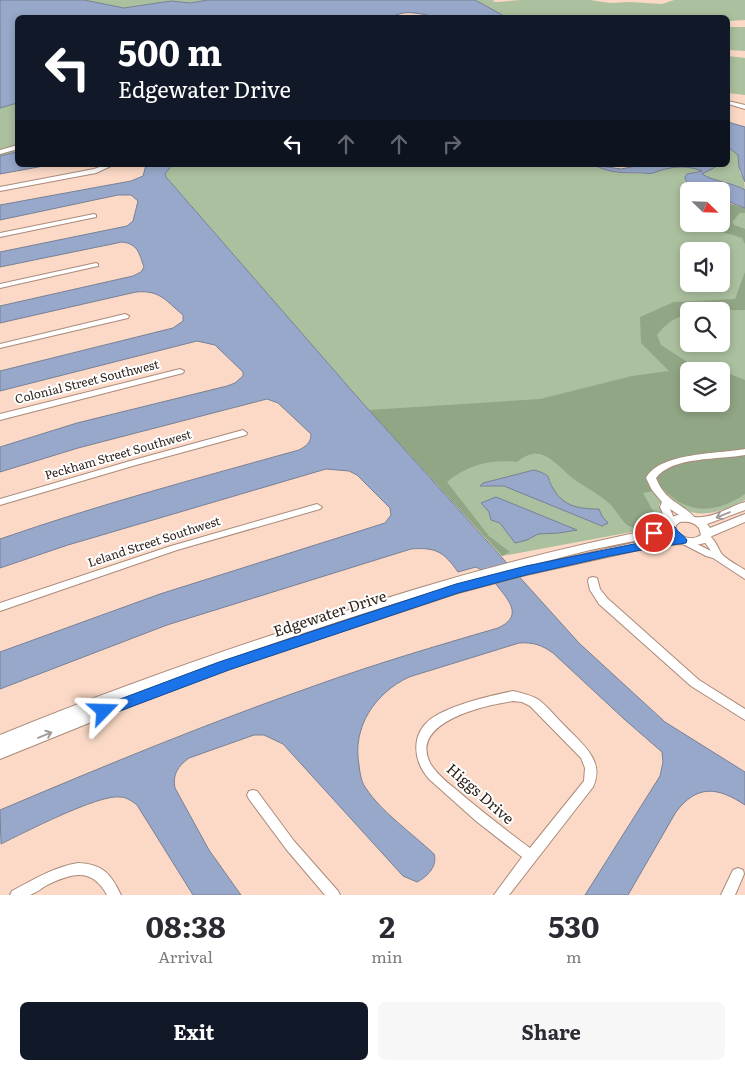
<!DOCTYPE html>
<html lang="en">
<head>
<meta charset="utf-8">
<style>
  :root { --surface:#fff; --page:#f7f7f7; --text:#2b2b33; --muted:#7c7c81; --accent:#111827 }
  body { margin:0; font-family:Literata,serif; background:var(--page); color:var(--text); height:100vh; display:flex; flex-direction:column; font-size:19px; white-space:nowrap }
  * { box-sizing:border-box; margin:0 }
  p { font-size:16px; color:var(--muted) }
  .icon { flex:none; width:28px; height:28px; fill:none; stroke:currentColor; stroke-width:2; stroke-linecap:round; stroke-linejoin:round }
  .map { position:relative; height:895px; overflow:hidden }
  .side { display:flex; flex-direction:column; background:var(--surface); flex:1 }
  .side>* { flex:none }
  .top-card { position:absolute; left:15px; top:15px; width:715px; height:152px; border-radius:8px; box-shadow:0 2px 8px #0003; background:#111827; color:#fff; overflow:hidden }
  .needle { width:32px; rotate:113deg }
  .tools { position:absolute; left:680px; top:182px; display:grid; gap:10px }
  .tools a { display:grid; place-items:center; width:50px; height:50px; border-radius:8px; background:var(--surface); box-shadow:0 2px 8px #0003; font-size:25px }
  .pin { position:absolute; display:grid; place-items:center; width:42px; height:42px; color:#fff; margin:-21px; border:2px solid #fff; border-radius:50%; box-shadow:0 1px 5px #0007 }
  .me { position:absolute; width:55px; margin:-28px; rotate:68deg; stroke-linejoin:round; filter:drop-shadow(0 0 4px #0008) }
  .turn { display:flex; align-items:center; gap:18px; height:105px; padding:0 20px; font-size:22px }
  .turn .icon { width:65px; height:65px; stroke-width:2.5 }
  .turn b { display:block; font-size:35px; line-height:42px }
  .lanes { display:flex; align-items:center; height:48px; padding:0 20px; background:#0003; justify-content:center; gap:25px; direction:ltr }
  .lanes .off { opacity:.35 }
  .eta { display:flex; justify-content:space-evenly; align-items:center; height:85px; text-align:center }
  .eta b { font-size:30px; font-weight:700; line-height:35px }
  .action { display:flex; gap:10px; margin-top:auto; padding:10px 20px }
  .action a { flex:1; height:58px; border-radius:8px; background:var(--accent); color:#fff; font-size:20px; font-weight:700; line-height:58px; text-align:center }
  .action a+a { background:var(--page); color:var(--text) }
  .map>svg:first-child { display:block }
</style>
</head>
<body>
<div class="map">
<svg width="745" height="895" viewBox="0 0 745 895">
  <rect width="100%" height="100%" fill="#fbd9c6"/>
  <!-- green -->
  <path fill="#abc09f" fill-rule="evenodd" d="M84,0H208L190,3L171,1L124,8Z
    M475,0H495L492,1L496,2L521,0H590L610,3L630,2L662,4L674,0H745V20L728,21V18L496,17L503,16Z
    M728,27H745V51L728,50Z
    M728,56L745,58V95L728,93Z
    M17,103V152L0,157V108Z
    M728,147L738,155L740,173L744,178L745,190C733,181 712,182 702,174L719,165H728Z
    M172,165H594C610,173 630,175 648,173C659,172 671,166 683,166C689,166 695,169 702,170L687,174L690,186L706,191H689V204L684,205L687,222L706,231L723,223L745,208V500C720,513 695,522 672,501L659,504L663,515L662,523L653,528L502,556L359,399L166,177L165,174ZM689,251H721V284H689ZM689,311H721V344H689ZM689,371H721V404H689Z"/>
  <!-- forest -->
  <path fill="#91a685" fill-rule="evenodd" d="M721,201L745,208V213H740L732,222L734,225L745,229V244L742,238C724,231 709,232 690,224H721Z
    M745,272V310L689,311V315C674,317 667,323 657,335L661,345L689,363L706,369H717L745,380V494C715,514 688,515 663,489L643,493L656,516L652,524C645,526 636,530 629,526C623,523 617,512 612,506C600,494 584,487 571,477C553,461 540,443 517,462C491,459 467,465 447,482L489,536L510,552L502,556L369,410L540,399L632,376L669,371L641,343L640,317L674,302L735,299ZM689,371H721V404H689Z"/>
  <!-- water -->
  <path fill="#97a8ca" stroke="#788096" d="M0,0H84L124,8L171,1L190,3L208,0H475L504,16C484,19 461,19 441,18C427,16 404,7 392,18H18L17,103L0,108Z
    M728,122L745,127V182L739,167L738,155L728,147Z
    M17,152L18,165H49L0,174V156Z
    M146,165H172L165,174L166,177L359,399L579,643L665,722L745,772V805C718,787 697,784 676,812L628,895H585L660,776L663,762L662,752L624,719L553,653C542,645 533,642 519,643L409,677C375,693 352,727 359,765C360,773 361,781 365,787C381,812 412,833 434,854C438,866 427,877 417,882L403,876L283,744L264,735H254L189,758C178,766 172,775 175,788L209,850L241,895H193L137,805C132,801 126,797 120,797C99,794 23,833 1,844L0,810C104,766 208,723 314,686C375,664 436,646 498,628C522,617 511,603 499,588C492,579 486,572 476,567L458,572C444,552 436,547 411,549L167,625L0,689V652L160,594L385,523L391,515L390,508L357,475L349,471L326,469L68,545L0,568V539C98,505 198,478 299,450C306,446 311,443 311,434L278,403L267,399L78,448L0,472V447L77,423L227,386L235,383L243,376V372L215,345L197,341L0,391V371L173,328L183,321V315C165,300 160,290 136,292L0,323V306L133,276L141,272L144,267C139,253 138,244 122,242L0,267V252L127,226L133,221L138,201L131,195H118L0,220V205L131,181L143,176Z
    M594,165L621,169L641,165H719L702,174C714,182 732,182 745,190V208L721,199V191C709,191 687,192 685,177L687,174L702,171C685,164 669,167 653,173C649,174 644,173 641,173C624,173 609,173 594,165Z
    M534,470C554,476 545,476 554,490C564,507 581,509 599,509L602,516L608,523L602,526L504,486H480L483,483Z
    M496,497L577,530L559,533L538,534L527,540L515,543L500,523L491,520L489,512L481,503Z"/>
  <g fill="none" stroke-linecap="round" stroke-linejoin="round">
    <defs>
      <path id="minor" d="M728,101L745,105V109L728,104Z
        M18,145V149L0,154V150Z
        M105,165H113L96,173L0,191V187L94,169Z
        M94,214L96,215V217L0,237V233Z
        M96,263L98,264V266L0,288V284Z
        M125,314L129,316L128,318L0,348V344Z
        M180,369L184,371L183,373L0,420V414Z
        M243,430L247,433L246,435L136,465L0,505V499L130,461Z
        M745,449V455C720,460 672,456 656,478C666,503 682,502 696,519L694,521H688L670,509L676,523L674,525H668L660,507L662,502L652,490L646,478C660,452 719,454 745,449Z
        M317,504L322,507L320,509L177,550L0,611V603L171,546Z
        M706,534C714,537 717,546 721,553C724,558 739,566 745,570V579L713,558L706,556L683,544L681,542L683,540H689L711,551L701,537L703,535Z
        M593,577L597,578L600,589L607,598L699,680L745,709V720L691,686L599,604L590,590L588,581L589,578Z
        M513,691C522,693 531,695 539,700C548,707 556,717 564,725C580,742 606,760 593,787L509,895H494L522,857L476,821L429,779C413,761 410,734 432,718C453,704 489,696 513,691ZM513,701L522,702L530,706L581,758L585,768L584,781L530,848C508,832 487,815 466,798C454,787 438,777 430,763C409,721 487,705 513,701Z
        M253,790L257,791L294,841L338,891L340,895H325L286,849L249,799L247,795L249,791Z
        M78,863C103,864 111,874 121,895H107C92,867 72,873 47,885C42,888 36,893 30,895C24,895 16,895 10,895L12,891C34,879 54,867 78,863Z
        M738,868L743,870L744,874L735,895H721L733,870Z"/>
      <path id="tertiary" d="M745,502V510L707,524L710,528L745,514V522L712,536L705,543L696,545L680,544L657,546L526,575L458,593L228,669L126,708L0,759V747L115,701L0,747V735C108,691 218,652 330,616C440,580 551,549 665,527L667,520C685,509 688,519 702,517C717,516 731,506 745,502ZM680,522C688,521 694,522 699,528L701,535C691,541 682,538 675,529L676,525ZM668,534L670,537L657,538L610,548L465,582L590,550ZM442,589L220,663L118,700C224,659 332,622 442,589Z"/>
    </defs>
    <!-- minor casing -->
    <use href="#minor" stroke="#aa8a79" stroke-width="2"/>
    <!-- tertiary casing -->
    <use href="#tertiary" stroke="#aa8a79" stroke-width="2"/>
    <!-- minor -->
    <use href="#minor" fill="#fff" fill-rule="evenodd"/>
    <!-- tertiary -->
    <use href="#tertiary" fill="#fff" fill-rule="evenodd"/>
  </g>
  <!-- one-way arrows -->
  <defs><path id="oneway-shaft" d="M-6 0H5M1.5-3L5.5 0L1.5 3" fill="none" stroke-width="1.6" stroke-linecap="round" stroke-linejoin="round" transform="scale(1.25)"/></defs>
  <g stroke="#a29c99">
    <use href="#oneway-shaft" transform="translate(723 515) rotate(158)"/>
    <use href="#oneway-shaft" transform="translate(45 735) rotate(-22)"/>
  </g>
  <!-- route -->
  <path fill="#1a73e8" stroke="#114b97" d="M670,526L675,527C678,533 684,535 687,540L686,543L657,547L610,556L526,575L458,593L229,670L104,717L99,715L96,711L99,707L219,662L456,584L526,566L668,537L667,535L654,537L647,533L649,530Z"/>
  <g text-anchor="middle" stroke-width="4" stroke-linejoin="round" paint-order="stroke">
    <!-- street labels -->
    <g font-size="12" fill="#31241d" stroke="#fff">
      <text transform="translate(87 382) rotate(-14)" y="4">Colonial Street Southwest</text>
      <text transform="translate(118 455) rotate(-16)" y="4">Peckham Street Southwest</text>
      <text transform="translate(154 542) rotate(-18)" y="4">Leland Street Southwest</text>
    </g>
    <!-- near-street labels -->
    <g font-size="15" fill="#31241d" stroke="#fff">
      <text transform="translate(330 614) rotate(-18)" y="5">Edgewater Drive</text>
      <text transform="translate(480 794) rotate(41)" y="5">Higgs Drive</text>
    </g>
  </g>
</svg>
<div class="tools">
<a><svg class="needle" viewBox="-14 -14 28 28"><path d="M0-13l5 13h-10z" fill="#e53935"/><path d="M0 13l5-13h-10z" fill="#7c7c81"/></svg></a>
<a><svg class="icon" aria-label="sound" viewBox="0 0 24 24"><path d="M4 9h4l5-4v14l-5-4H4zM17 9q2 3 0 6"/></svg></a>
<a><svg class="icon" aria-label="search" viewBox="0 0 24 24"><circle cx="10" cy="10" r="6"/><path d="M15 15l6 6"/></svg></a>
<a><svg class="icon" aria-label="layers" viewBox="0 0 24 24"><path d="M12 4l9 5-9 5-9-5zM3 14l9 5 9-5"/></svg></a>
</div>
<div class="pin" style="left:654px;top:533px;background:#d93025"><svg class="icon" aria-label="arrive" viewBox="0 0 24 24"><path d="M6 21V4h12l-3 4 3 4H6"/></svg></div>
<svg class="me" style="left:104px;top:711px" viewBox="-20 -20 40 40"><path d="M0-17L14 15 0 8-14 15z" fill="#1a73e8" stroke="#fff" stroke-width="4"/></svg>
<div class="top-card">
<div class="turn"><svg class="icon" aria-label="left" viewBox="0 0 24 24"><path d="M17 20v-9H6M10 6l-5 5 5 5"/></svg><div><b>500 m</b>Edgewater Drive</div></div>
<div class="lanes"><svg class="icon" aria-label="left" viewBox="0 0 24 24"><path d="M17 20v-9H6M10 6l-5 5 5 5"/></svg><svg class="icon off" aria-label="ahead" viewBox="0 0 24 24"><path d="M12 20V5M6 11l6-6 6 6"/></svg><svg class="icon off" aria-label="ahead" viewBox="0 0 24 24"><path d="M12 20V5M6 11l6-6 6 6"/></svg><svg class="icon off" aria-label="right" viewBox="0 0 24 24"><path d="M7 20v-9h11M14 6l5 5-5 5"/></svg></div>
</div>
</div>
<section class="side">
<div class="eta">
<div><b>08:38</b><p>Arrival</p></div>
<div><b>2</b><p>min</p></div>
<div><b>530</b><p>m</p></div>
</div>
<div class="action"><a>Exit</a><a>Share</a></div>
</section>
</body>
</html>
